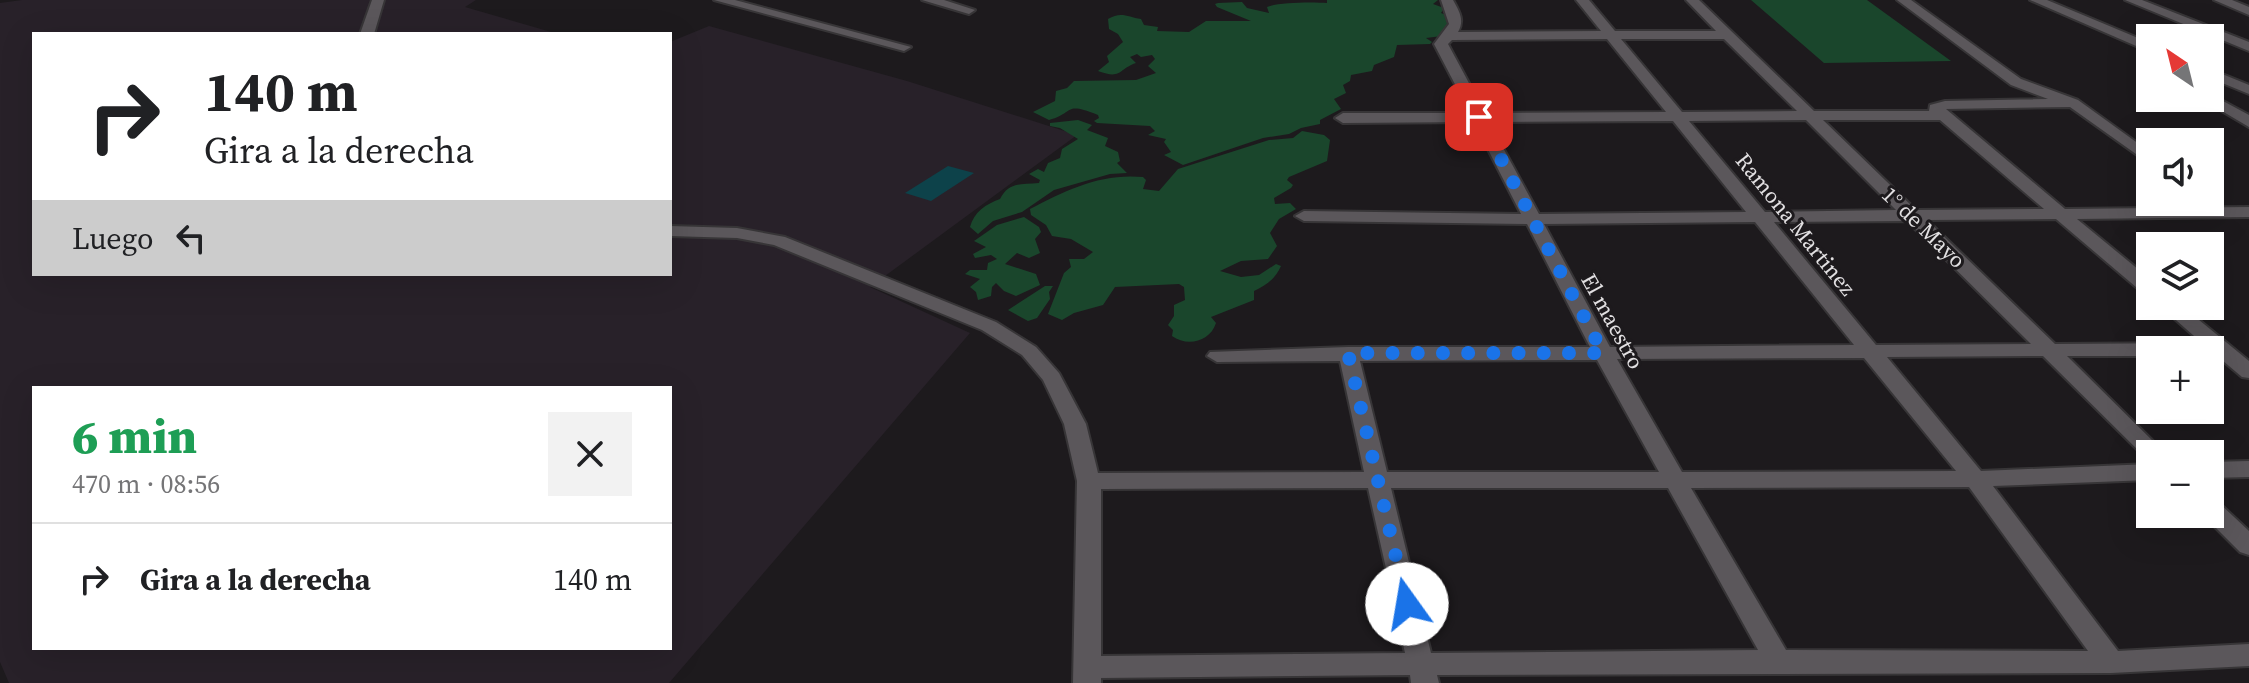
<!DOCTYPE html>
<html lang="es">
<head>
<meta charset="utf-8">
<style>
  :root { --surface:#fff; --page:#f2f2f2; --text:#202124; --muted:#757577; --line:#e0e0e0 }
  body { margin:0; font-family:"Source Serif 4",serif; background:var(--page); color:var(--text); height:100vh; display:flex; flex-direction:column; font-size:30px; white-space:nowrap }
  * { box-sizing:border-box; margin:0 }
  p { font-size:26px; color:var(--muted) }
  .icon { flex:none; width:44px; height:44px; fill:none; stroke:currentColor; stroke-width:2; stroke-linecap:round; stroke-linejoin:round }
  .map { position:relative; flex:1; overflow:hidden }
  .panel { position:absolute; left:32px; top:386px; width:640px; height:264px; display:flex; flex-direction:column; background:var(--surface); border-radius:0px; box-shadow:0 8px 32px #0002 }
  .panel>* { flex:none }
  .hud { position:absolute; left:32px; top:32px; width:640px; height:244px; border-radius:0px; box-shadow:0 8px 32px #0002; background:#fff; color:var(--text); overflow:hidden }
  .needle { width:52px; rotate:325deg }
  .controls { position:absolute; left:2136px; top:24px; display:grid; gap:16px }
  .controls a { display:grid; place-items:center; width:88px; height:88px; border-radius:0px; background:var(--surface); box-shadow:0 8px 32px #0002; font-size:40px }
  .pin { position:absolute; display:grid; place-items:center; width:68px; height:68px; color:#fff; margin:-34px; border-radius:16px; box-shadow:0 4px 12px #0006 }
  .me { position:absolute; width:88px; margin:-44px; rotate:347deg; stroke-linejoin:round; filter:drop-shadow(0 0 6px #0008) }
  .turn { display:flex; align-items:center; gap:28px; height:168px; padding:0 40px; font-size:36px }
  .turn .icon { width:104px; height:104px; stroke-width:2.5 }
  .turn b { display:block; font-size:56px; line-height:68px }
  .then { display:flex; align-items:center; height:76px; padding:0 40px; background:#0003; gap:16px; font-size:30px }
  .round { display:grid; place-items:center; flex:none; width:84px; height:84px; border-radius:0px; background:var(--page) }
  .summary { display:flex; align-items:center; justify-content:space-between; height:136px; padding:0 40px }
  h1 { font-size:48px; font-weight:800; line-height:60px; color:#1e9e55 }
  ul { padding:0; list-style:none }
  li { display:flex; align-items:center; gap:24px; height:112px; padding:0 40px; border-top:2px solid var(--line) }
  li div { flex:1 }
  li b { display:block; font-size:30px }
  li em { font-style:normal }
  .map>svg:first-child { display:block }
</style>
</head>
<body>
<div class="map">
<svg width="2249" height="683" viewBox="0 0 2249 683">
  <rect width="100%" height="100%" fill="#1d1a1d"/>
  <!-- built -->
  <path fill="#282129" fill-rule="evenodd" d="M22,0H476L465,7L558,34H34V274H670V42L709,26L907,81L1077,135L870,287L970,333L669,683H9L0,662V3ZM34,388H670V648H34Z"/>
  <!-- green -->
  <path fill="#1a462c" d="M1327,0H1438L1433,4L1444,8L1441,13L1449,16L1451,21L1442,36L1426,38L1432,42L1430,44L1397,45L1394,57L1374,65L1372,71L1351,75L1350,81L1343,85L1346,93L1334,99L1341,109L1320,120V124L1301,128L1289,134L1263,138L1183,165L1164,155L1171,152L1164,142L1166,139L1148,135L1155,131L1150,126L1097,123L1094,121L1099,118L1098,115C1063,101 1075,113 1049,120L1033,112L1055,101L1056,91L1067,88L1074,81L1136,80L1156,73L1148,66L1155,59L1152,55L1141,57L1137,54L1130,57L1136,63C1118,69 1122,80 1098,71L1109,62L1107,56L1123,42L1118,34L1109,29L1108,19C1121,11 1128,17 1141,19L1144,25L1158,27L1157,31L1189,32L1206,21H1251L1217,7L1215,4L1218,3L1242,2L1247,8L1269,13L1267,7C1279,2 1313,2 1327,3Z
    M1751,0H1867L1951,61L1824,63Z
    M1078,120L1092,125L1087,130L1108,138L1105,146L1118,152L1120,161L1117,163L1127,173L1110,174L1054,190L1022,212L993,221L978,234L970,227C974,212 986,204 1000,199C1009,181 1022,185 1039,183L1040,180L1029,174L1038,169L1044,172L1048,163L1060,158L1062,149L1078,139L1060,128L1050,126V123Z
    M1302,131L1324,135L1330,140L1327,161L1289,177L1287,180L1293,185L1291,188L1274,198L1275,204L1290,203L1296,209L1279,219L1270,233L1277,246L1268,259L1241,261L1220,271L1241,277L1259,275L1276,264L1281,266C1276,278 1266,286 1254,291V300L1211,317L1216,323C1210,342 1187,347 1172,336L1173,330L1168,325L1174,316V305L1185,300L1184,287L1179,284L1115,287L1103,305L1074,313L1062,320L1048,314L1064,273L1071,267L1069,259H1084L1093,252L1071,239L1052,236L1046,225L1031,215L1030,209C1066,190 1101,173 1143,177L1146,180L1143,189L1159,191L1178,169L1269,140L1293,138Z
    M1024,217L1039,227L1041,232L1035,239L1040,253L1029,258L1017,253L1005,264L1036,274L1040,285L1016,296L1004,291L996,283L992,287L991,296L978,300L976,292L970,287L980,279L965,274L970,270H987L988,263L997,259L991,255L975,258L973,254L986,247L974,241L997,225Z
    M1045,286H1053L1049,292L1050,299L1037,318L1028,321L1008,310Z"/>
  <!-- water -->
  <path fill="#0d424a" d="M948,166L974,173L931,201L905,193Z"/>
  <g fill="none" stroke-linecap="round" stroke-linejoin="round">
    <defs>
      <path id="minor" d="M372,0H384L374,34H360Z
        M714,0H735L911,47L904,51Z
        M922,0H944L975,10L969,14Z
        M1441,0H1453C1459,11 1465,20 1458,32L1601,31L1576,0H1589L1615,31H1716L1686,0H1699L1814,111H1929L1930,105L1945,101L2048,99L2011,85L1897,0H1911L2021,79L2078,100L2150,152V164L2070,107L1946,109L2065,209L2249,207V217L2077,219L2150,279V295L2143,293L2056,219L1927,220L2055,344L2202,343L2160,306H2182L2249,361V378L2242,377L2216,355H2210V350H2150V356H2067L2166,454H2150V460L2147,459L2043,356L1887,357L1981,471L2150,464V480L1993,486L2118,651L2249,644V666L2111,673L1437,675L1439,683H1411L1410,675L1101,678V683H1073L1077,481L1064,424L1043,380L1022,355L982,330L774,245L737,238L670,236V226L737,228L785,237L996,322L1036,347L1059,373L1086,424L1098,473L1364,472L1340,361L1217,362L1207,356L1210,352L1348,347H1590L1527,224L1304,221L1295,216L1304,211L1521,214L1474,122L1343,123L1335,118L1343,113H1470L1434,44L1449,24ZM1607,39L1666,112L1485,113L1448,44L1452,40ZM1621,39H1724L1797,111L1682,112ZM1806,120L1896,210L1765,212L1689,121ZM1823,120H1940L2044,209L1916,210ZM1673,121L1746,212L1539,214L1489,122ZM1907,221L2031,344L1876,345L1774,222ZM1755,222L1854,345L1610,347L1544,224ZM1864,358L1956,471L1682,472L1617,359ZM1597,360L1659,472H1387L1360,361ZM1969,487L2088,651L1786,650L1691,488ZM1368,488L1405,653L1101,656V489ZM1391,488H1668L1758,650L1431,653Z
        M2030,0H2047L2150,43V52Z
        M2125,0H2142L2249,42V51Z
        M2214,0H2232L2249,7V15Z
        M2210,69L2249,85V94L2210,78Z
        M2210,94L2249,115V127L2205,101L2203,98H2210Z
        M2249,461V477L2210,478V462Z
        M2210,500L2218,502L2249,531V555L2240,552L2202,514H2210Z"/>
    </defs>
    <!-- minor casing -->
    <use href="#minor" stroke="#373537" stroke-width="4"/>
    <!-- minor -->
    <use href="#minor" fill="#5b575b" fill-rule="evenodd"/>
  </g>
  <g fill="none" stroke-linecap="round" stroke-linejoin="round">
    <!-- route -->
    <path stroke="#1a73e8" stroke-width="14" stroke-dasharray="0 25.2" d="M1407,604L1348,353H1603L1479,117"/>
  </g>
  <g text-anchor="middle" stroke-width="6" stroke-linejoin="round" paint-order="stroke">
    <!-- street labels -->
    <g font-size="22" fill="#e2e0e2" stroke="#1d1a1d">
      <text transform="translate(1796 224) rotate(51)" y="8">Ramona Martinez</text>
      <text transform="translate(1924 227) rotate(44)" y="8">1° de Mayo</text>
      <text transform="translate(1613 321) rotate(61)" y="8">El maestro</text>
    </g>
  </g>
</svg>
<div class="controls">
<a><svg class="needle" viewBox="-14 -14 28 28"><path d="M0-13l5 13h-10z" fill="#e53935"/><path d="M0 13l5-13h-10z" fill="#757577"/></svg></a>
<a><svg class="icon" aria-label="sound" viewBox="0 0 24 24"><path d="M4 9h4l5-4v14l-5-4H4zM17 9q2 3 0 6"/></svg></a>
<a><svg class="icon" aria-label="layers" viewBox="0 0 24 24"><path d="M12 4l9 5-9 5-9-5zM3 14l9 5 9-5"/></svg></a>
<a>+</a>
<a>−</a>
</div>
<div class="pin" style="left:1479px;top:117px;background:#d93025"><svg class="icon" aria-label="arrive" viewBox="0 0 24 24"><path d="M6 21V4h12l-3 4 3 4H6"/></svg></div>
<svg class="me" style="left:1407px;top:604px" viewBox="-20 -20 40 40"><circle r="19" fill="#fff"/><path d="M0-13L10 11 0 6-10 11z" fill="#1a73e8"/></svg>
<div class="hud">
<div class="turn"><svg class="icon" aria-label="right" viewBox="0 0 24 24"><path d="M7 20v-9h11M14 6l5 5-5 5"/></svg><div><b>140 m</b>Gira a la derecha</div></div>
<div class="then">Luego<svg class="icon" aria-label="left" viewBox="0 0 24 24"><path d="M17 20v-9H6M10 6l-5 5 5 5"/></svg></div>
</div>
<section class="panel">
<div class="summary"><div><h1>6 min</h1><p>470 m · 08:56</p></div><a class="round"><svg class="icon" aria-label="close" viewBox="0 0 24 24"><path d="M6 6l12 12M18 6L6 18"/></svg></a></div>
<ul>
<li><svg class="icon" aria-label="right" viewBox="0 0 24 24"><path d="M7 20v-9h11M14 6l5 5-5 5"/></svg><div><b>Gira a la derecha</b></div><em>140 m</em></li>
</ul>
</section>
</div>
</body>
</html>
